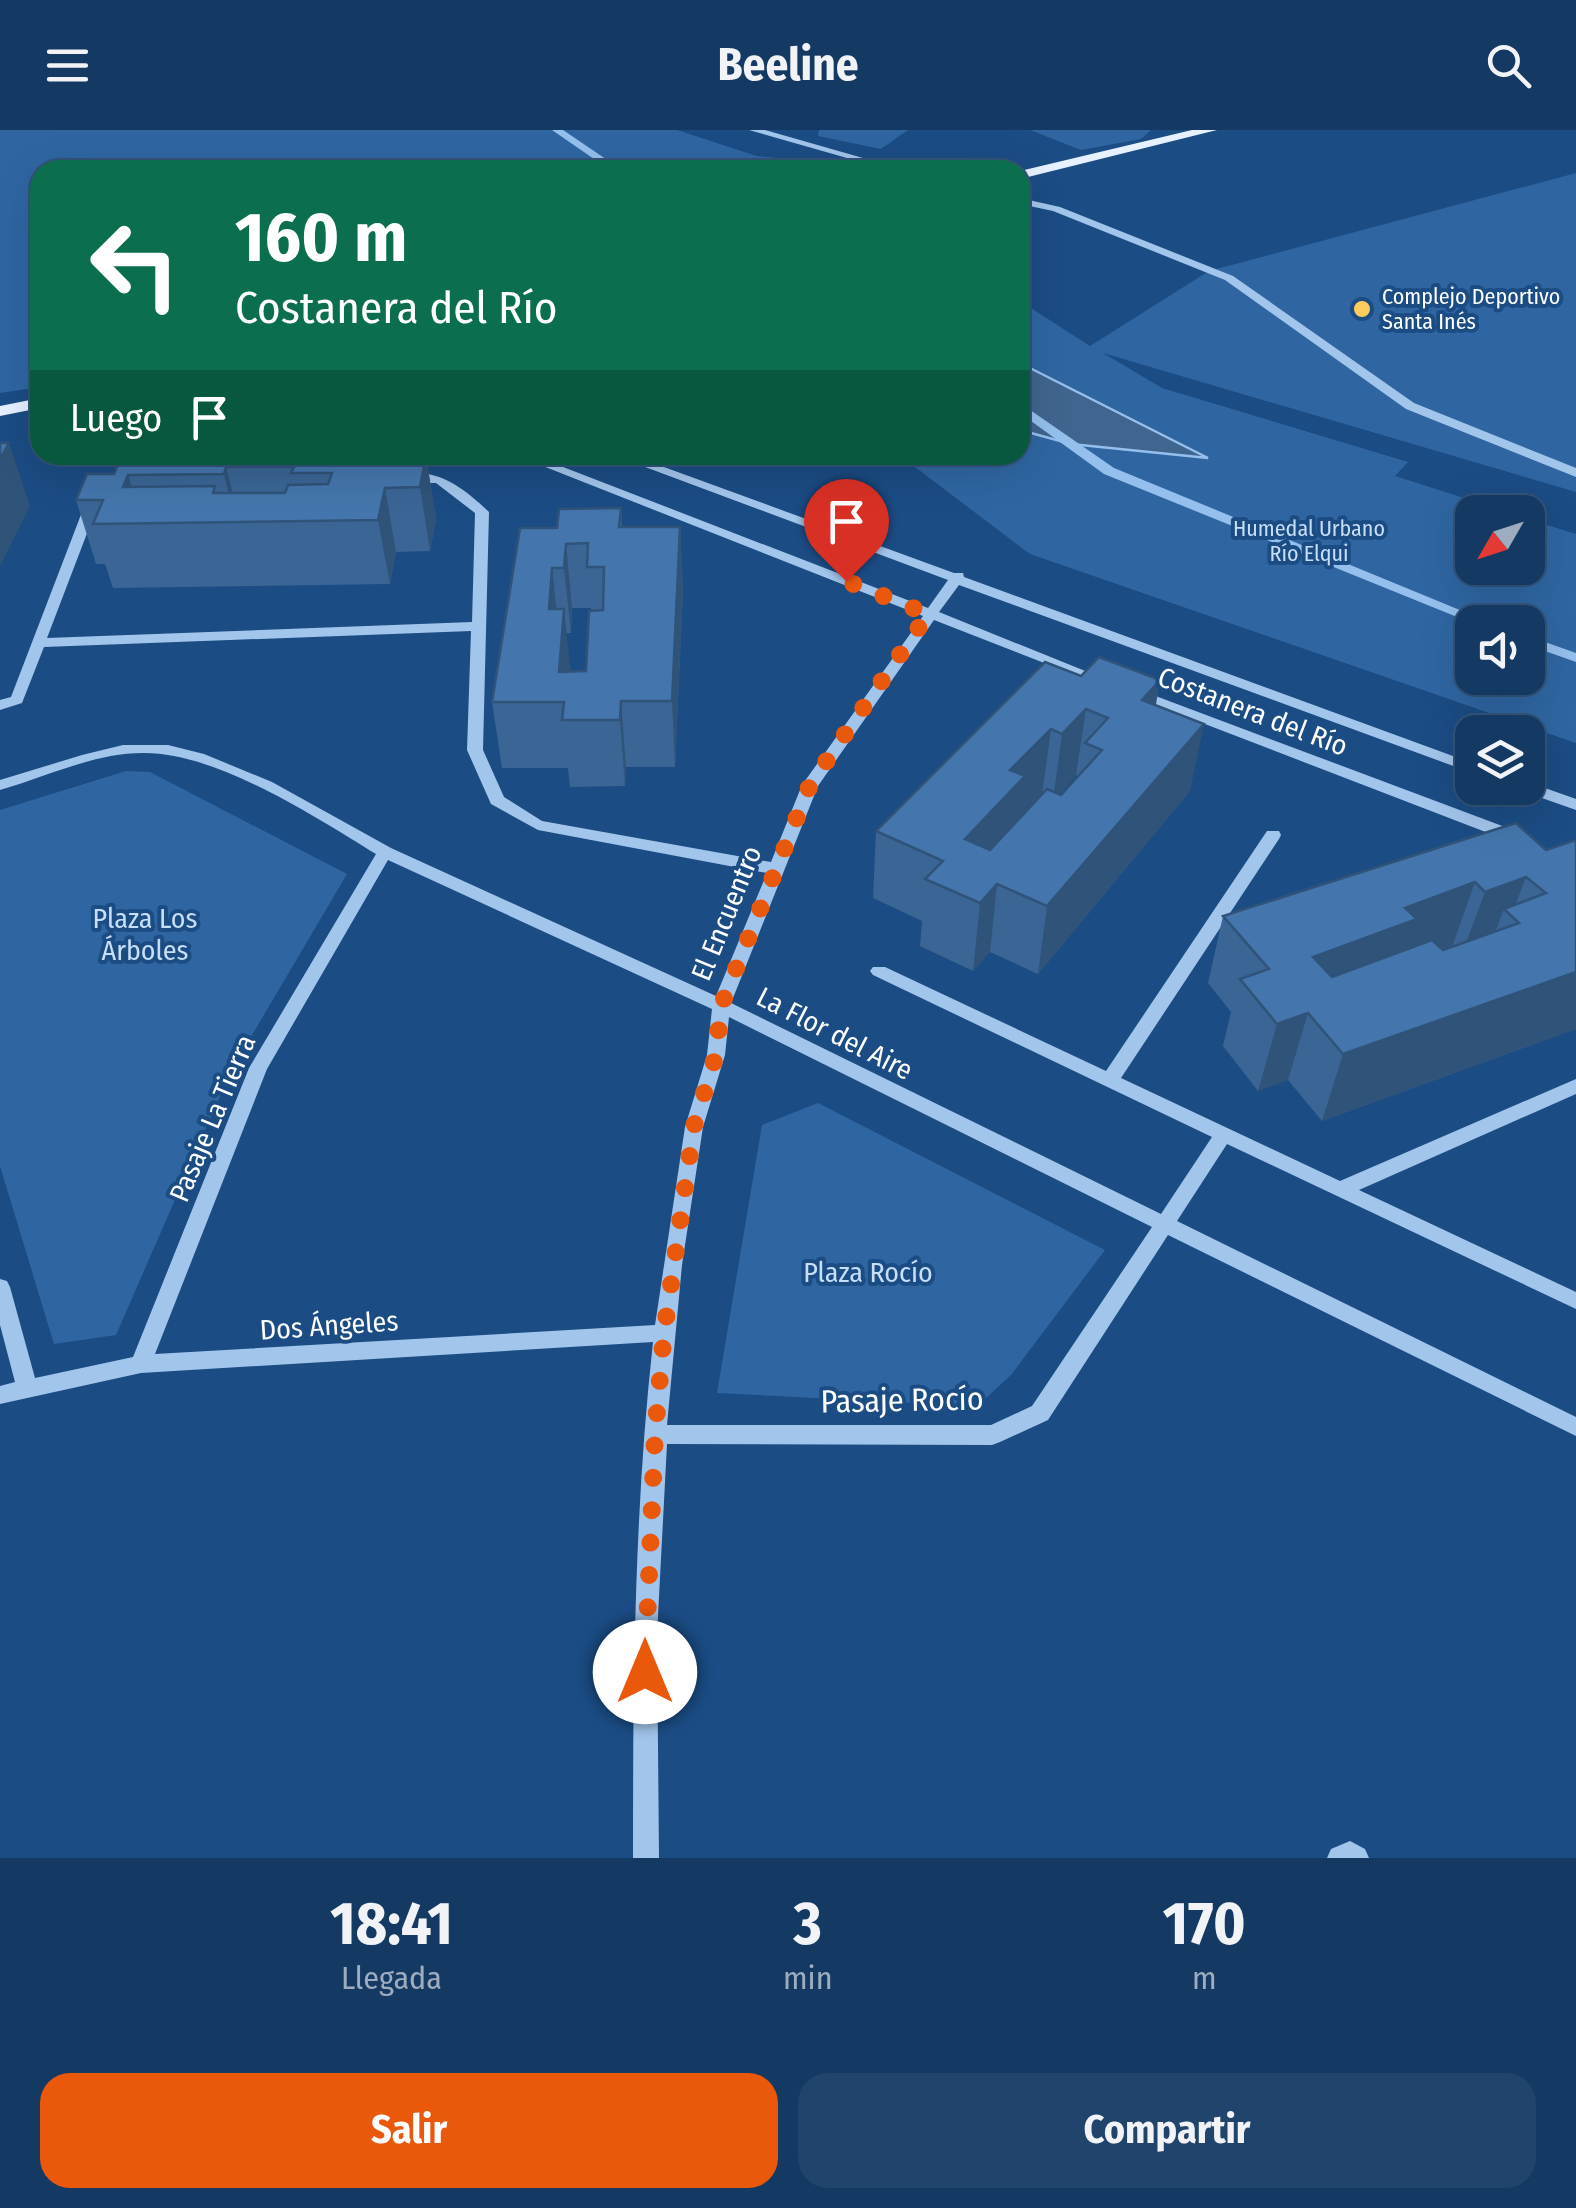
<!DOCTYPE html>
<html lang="es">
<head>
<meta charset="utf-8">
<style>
  :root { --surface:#143963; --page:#21446c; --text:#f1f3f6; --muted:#9dacbe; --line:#335378; --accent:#ea580c }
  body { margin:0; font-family:"Fira Sans Condensed",sans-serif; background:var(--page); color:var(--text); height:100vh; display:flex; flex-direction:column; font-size:38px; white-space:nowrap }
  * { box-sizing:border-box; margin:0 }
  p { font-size:32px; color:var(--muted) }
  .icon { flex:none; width:55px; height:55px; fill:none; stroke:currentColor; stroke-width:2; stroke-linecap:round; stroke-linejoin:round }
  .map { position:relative; height:1728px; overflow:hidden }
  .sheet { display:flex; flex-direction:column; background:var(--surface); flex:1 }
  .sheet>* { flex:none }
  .guide { position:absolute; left:30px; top:30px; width:1000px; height:305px; border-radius:30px; box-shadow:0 10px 40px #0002,0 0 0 2px var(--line); background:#0b6e4f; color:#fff; overflow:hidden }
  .needle { width:65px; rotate:231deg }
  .buttons { position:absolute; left:1455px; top:365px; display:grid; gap:20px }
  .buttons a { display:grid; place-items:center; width:90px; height:90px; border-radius:20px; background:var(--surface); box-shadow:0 10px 40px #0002,0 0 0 2px var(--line); font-size:50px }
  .pin { position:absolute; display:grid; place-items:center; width:85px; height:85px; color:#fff; margin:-102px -42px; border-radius:50% 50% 50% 0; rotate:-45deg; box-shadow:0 0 10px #0007 }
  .pin .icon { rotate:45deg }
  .me { position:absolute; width:110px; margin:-55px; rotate:0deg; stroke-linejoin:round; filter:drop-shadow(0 0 8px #0008) }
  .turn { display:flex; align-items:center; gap:35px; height:210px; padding:0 40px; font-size:45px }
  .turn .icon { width:130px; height:130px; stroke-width:2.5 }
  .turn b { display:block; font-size:70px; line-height:85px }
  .then { display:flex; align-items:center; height:95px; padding:0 40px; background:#0003; gap:20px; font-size:38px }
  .eta { display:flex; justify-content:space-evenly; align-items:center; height:170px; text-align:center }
  .eta b { font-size:60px; font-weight:700; line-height:70px }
  .primary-button { display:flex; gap:20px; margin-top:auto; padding:20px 40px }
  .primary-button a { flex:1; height:115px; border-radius:30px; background:var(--accent); color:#fff; font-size:40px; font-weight:700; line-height:115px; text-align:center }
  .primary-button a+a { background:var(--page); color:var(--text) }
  header { display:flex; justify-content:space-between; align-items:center; height:130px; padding:0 40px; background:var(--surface); font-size:45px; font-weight:700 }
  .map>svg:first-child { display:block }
</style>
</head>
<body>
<header><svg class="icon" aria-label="menu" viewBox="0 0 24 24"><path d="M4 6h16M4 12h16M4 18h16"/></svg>Beeline<svg class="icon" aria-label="search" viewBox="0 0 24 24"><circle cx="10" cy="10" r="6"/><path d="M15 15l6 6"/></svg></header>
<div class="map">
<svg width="1576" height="1728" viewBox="0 0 1576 1728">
  <rect width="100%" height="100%" fill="#1b4c84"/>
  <!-- green -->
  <path fill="#2f66a2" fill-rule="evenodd" d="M0,0H677L757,26L893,40H40V257L0,263Z
    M819,0H908L881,19L818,6Z
    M1030,0H1151L1141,9L1081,20Z
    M1576,43V362L1103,223L1162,258L1408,332L1395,346L1508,382H1472V438H1528V389L1576,404V613L1030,424L899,325H1020V171L1090,216L1209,141ZM1472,492H1528V548H1472Z
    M126,641L150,642L347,744L232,939L116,1205L54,1214L0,1036V680Z
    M818,973L1105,1120L1011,1245L985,1269L956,1275L717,1263L762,995Z"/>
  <!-- water -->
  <path fill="#40658e" stroke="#95c0ed" stroke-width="2.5" d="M1020,233L1208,328L1071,314L1020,300Z"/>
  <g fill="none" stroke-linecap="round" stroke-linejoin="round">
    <!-- stream -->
    <path fill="#95c0ed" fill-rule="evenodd" d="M552,0H563L622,40H610Z
      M1020,273L1114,338L1489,492L1472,493L1104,344L1020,283Z
      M1528,506L1576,523V532L1528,515Z"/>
    <!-- minor -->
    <path fill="#a2c5eb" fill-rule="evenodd" d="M749,0H765L905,40H889Z
      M1020,68L1060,77L1233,146L1414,273L1576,338V347L1406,279L1225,150L1053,81L1020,74Z
      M515,325H532L928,478L948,450L613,325H631L954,443H963L964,447L1472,633V643L1467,641L959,455L939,482L1110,551L1103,555L1098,554L934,490L818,656L731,873L1161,1084L1212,1007L873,845L870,841L873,837H885L1106,941L1267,701H1279L1281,705L1279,709L1121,948L1340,1051L1576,949V964L1359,1060L1576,1162V1179L1227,1014L1177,1091L1576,1287V1306L1168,1105L1048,1290L1000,1312L992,1315L667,1314L657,1505L659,1728H633C633,1556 634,1383 653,1212L141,1243L0,1274V1256L15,1252L0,1195V1149L7,1151L10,1157L35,1248L133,1227L249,938L376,724C314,686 216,622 143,623C94,623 46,647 0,660V650L82,625L123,615H168L204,624L272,652L391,718L716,866L767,743L538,700L491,674L467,620L471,501L44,517L22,573L0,580V570L11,567L87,369H97L99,372L47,508L472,492L475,383L436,353H407L401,349C432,332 466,360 489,382L483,620L504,667L542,691L771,732L802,655L923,486ZM388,730L712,879L707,925L685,997L655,1195L155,1224L267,939ZM729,887L1152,1097L1032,1276L991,1295H667L682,1135L703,997L725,925Z
      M1137,559L1521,703L1523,707L1521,711H1509L1132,566L1130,563Z
      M1528,652L1576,669V680L1522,661L1521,658H1528Z
      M1350,1711L1365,1719L1369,1728H1327L1331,1719Z"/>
    <!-- major -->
    <path fill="#e6f0ff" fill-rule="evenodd" d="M1192,0H1217L1020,49V41Z
      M40,268V278L0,286V276Z"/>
  </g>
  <!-- wall -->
  <path fill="#3a6595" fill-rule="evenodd" d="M400,326H426L436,389L430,421L396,422L390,454L113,458L105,434H96L76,370L114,344Z
    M621,378L622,397H680L683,461L675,637H626L625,656L570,657L568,638H502L492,572L557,398ZM572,478H591L586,541H570L566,503H571Z
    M1045,532L1156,576L1190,661L1038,844L990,822L973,841L920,816L922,791L873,768L876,701ZM1076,645L1078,646L1061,665L1059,664Z
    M1546,720L1576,899L1322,991L1288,950L1258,961L1223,916L1231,882L1208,853L1223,786Z"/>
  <!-- shaded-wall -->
  <path fill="#305379" d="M9,313L30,376L0,436V329Z
    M426,326L436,389L430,421L420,357Z
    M226,337L240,392H235L224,344Z
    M128,345L142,393L123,357Z
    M385,358L396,422L390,454L378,390Z
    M680,397L683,461L675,637L672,571Z
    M566,414L572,478L571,503L564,438Z
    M552,438L559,503L549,479Z
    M564,479L571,544L559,542Z
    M1160,550L1149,617L1142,570Z
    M621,571L626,637L625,656L620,590Z
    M1086,579L1076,645L1053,670L1062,604Z
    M1204,594L1190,661L1038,844L1047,776Z
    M1051,599L1042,665L967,767L965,709L1010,640Z
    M1526,747L1511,786L1504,779L1489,818L1460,829L1485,762Z
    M1475,752L1451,820L1308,883L1288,950L1258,961L1277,894L1313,827L1405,778Z
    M997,754L990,822L973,841L980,773Z
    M1576,842V899L1322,991L1343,924Z"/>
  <!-- building -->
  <path fill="#4476ad" stroke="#305379" stroke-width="2.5" fill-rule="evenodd" d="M0,313H9L0,329Z
    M122,325H393L392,326H426L420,357L385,358L378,390L93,394L103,370H76L87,344H114ZM226,337H294L291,343H332L328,354L288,355L285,363H213L215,356L123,357L128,345L224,344Z
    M621,378L619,397H680L672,571H621L620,590H562L564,572H492L520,398H557L559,379ZM588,413L587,437H604L603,480L589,481L586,541L559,542L564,479H549L552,438H564L566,414Z
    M1099,527L1160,550L1142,570L1204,594L1047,776L997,754L980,773L925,749L943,731L876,701L1045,532L1081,546ZM1086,579L1108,588L1085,613L1102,620L1061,665L1047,659L990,720L965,709L1025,646L1010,640L1051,599L1062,604Z
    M1516,693L1546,720L1576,710V842L1343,924L1308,883L1277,894L1240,849L1269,839L1223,786ZM1526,747L1546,763L1504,779L1519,793L1443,820L1432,810L1332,847L1313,827L1417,789L1405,778L1475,752L1485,762Z"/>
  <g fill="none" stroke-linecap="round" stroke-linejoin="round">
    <!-- route -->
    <path stroke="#ea580c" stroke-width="18" stroke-dasharray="0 32.4" d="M645,1542L655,1304L664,1203L694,996L716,925L721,876L810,655L928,484L846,451"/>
  </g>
  <!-- markers -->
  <circle fill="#fccb5f" stroke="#1b4c84" stroke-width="4" cx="1362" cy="179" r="10"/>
  <g text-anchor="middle" stroke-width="8" stroke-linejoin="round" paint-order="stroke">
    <!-- far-poi labels -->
    <g font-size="22" fill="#fff" stroke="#1b4c84" text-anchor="start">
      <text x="1382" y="174">Complejo Deportivo<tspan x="1382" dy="25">Santa Inés</tspan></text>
    </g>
    <!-- far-park labels -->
    <g font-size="22" fill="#c7def8" stroke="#1b4c84">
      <text x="1309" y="406">Humedal Urbano<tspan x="1309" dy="25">Río Elqui</tspan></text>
    </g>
    <!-- street labels -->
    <g font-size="28" fill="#fff" stroke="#1b4c84">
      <text transform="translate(1253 581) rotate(21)" y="10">Costanera del Río</text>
      <text transform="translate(726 783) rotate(-68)" y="10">El Encuentro</text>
      <text transform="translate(835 903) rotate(27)" y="10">La Flor del Aire</text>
      <text transform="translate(212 988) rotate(-67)" y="10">Pasaje La Tierra</text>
      <text transform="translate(329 1195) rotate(-4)" y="10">Dos Ángeles</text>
    </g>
    <!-- park labels -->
    <g font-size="28" fill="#c7def8" stroke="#1b4c84">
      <text x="145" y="798">Plaza Los<tspan x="145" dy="32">Árboles</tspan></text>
      <text x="868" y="1152">Plaza Rocío</text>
    </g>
    <!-- near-street labels -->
    <g font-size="32" fill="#fff" stroke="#1b4c84">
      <text transform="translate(902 1270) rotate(-1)" y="11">Pasaje Rocío</text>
    </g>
  </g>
</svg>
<div class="buttons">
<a><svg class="needle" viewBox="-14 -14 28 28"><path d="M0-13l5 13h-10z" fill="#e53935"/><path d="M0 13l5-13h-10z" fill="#9dacbe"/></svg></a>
<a><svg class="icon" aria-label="sound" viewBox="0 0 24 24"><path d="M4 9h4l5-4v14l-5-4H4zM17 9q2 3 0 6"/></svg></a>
<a><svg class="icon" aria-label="layers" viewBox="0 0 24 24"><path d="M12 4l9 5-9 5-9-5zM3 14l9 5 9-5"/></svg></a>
</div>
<div class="pin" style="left:846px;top:451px;background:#d93025"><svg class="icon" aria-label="arrive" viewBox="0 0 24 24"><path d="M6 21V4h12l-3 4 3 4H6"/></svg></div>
<svg class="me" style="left:645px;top:1542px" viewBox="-20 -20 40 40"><circle r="19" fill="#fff"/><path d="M0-13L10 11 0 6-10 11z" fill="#ea580c"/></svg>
<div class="guide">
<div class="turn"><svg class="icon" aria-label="left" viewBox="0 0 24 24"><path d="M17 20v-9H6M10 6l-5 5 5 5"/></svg><div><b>160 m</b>Costanera del Río</div></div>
<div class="then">Luego<svg class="icon" aria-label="arrive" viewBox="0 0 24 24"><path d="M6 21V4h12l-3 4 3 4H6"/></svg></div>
</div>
</div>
<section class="sheet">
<div class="eta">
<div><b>18:41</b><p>Llegada</p></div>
<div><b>3</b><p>min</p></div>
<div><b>170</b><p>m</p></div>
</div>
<div class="primary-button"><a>Salir</a><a>Compartir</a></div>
</section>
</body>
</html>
